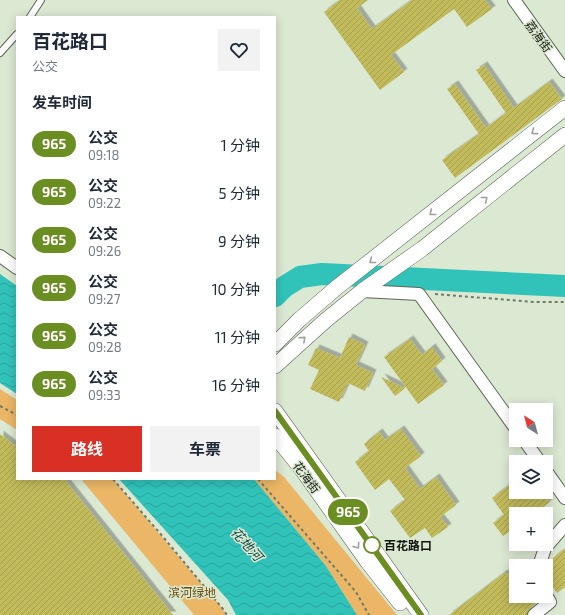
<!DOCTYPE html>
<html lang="zh">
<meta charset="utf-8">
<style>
body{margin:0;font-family:"Exo 2","Noto Sans SC",sans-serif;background:#f2f2f3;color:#1f2937;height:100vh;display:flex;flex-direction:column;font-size:15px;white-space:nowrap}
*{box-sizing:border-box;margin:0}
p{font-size:13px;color:#747a83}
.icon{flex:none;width:22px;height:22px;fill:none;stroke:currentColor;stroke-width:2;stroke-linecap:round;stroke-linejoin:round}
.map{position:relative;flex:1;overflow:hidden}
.sheet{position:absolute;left:16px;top:16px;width:260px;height:464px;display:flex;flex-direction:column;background:#fff;border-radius:0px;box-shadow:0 2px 10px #0003}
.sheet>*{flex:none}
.badge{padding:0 8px;border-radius:13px;font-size:14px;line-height:26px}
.needle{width:26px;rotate:324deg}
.controls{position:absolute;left:509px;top:403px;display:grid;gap:8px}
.controls a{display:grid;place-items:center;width:44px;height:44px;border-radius:0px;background:#fff;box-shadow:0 2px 10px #0003;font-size:20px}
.map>.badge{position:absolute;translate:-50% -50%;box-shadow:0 0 0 2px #fff}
h2{padding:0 16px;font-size:15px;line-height:36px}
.round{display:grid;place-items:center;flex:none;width:42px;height:42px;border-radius:0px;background:#f2f2f3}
.head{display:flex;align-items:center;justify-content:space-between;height:68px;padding:0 16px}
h1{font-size:19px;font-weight:700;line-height:30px}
.button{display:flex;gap:8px;margin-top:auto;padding:8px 16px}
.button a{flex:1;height:46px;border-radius:0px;background:#d93025;color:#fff;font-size:16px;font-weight:700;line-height:46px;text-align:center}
.button a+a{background:#f2f2f3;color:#1f2937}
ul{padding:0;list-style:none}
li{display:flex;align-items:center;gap:12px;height:48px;padding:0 16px}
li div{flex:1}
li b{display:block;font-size:15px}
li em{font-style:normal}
li .badge{min-width:44px;font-weight:700;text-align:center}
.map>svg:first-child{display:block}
.park{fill:#ebb766}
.water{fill:url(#water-waves)}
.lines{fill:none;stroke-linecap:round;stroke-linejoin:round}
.river{stroke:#31c3ba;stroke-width:22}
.building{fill:url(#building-hatch);filter:url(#shadow)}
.service-casing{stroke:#5b6653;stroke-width:8}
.minor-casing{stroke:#5b6653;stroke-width:14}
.tertiary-casing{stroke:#5b6653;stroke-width:16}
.path{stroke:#70796b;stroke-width:2;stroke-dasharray:3 3;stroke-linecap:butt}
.service{stroke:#fff;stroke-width:6}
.minor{stroke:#fff;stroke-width:12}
.tertiary{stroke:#fff;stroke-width:15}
.oneway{stroke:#9fa19e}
.line-casing{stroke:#fff;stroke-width:9}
.line{stroke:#6b8e23;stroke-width:6}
.stop-dot{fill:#fff;stroke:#6b8e23;stroke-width:2}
.labels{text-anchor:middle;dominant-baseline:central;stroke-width:3;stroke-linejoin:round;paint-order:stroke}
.street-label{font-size:12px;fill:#10150d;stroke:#dbe8d2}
.stop-label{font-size:12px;font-weight:bold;fill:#10150d;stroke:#dbe8d2;text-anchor:start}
.park-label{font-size:12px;fill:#6f4c08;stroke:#dbe8d2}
.water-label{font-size:13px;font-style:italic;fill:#054642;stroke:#dbe8d2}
</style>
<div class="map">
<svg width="565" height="615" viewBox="0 0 565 615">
<defs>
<pattern id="water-waves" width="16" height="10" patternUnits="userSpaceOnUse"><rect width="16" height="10" fill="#31c3ba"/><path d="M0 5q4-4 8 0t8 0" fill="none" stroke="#2aa79f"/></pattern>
<pattern id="building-hatch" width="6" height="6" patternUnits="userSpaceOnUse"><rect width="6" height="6" fill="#c2bb5b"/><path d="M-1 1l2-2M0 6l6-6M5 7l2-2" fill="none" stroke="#a6a04e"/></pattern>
<filter id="shadow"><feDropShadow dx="3.5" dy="-3.5" stdDeviation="0" flood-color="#0004"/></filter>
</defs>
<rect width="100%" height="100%" fill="#dbe8d2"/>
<!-- park -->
<g class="park">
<polygon points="0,389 17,400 17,430 0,419"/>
<polygon points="275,470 284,477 397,615 357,615 326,566 254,479 275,479"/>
<polygon points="81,479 113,479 222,608 226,615 194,615"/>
</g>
<!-- water -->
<g class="water">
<polygon points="0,274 17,286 17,394 0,383"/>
<polygon points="119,479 254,479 326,566 357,615 236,615 228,600"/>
</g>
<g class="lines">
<!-- river -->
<polyline class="river" points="275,296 284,287 300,277 322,274 565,286"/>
</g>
<!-- building -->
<g class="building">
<polygon points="340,0 368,0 357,8 372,29 412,0 485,0 492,9 467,27 454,9 391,55 404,72 380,90 324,12"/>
<polygon points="484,65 514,108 549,82 562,99 455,178 442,160 479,134 447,89 455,84 486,128 506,113 476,70"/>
<polygon points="349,337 365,345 356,365 373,373 365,391 348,383 339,402 310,389 319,370 308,365 316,348 340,358"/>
<polygon points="410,339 422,355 432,347 442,361 432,369 444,385 418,404 384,357"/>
<polygon points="381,377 405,388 395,396"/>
<polygon points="401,429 421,456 405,468 420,489 436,477 456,505 440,517 448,527 432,538 425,528 410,538 390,511 405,500 389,479 375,490 355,462 369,451 364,444 379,432 385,440"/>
<polygon points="0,434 17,447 17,479 64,479 173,615 0,615"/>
<polygon points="516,480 516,492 528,492 531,496 536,492 542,492 550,502 540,509 544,514 516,514 516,527 503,536 493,523 504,515 492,498"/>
<polygon points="565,549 565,587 557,593 549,582 553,558"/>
<polygon points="504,573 516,576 516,596 539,596 540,600 529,609 527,615 449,615"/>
</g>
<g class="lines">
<!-- service casing -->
<g class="service-casing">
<g id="service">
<polyline points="30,17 41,0"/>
<polyline points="0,53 17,34"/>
</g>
</g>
<!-- minor casing -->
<g class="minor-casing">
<g id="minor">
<polyline points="514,0 565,71"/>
<polyline points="0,256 17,268"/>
<polyline points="362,291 419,294 516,429"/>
<polyline points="524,440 540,462"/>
<polyline points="546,471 565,498"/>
<polyline points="539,566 545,548 565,525"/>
<polyline points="534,615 550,602 546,595"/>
</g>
</g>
<!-- tertiary casing -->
<g class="tertiary-casing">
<g id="tertiary">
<polyline points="275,344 299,320 336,288 565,108"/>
<polyline points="275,366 326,320 362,291 422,249 565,135"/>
<polyline points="275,411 421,615"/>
<polyline points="275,436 301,468 367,561 400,603"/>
</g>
</g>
<!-- path -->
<g class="path">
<polyline points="435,294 534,302 565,302"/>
<polyline points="0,406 17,415"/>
<polyline points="113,479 164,538 223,609 227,615"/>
<polyline points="258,479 356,592 369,615"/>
</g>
<!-- service -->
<use href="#service" class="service"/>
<!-- minor -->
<use href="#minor" class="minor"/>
<!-- tertiary -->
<use href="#tertiary" class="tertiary"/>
</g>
<!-- one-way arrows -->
<defs><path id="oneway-chevron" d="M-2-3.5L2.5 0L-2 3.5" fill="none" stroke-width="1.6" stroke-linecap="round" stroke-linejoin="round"/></defs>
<g class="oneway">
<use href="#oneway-chevron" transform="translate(534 132) rotate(143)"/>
<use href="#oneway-chevron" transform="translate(485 199) rotate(-39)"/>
<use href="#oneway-chevron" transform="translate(432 213) rotate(141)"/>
<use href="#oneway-chevron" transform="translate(372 261) rotate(142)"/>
<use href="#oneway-chevron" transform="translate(303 339) rotate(-42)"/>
<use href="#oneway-chevron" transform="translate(357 546) rotate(54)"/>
</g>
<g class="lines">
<!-- line casing -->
<g class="line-casing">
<polyline id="line" points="275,411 421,615"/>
</g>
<!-- line -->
<use href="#line" class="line"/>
</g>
<!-- markers -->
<circle class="stop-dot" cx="372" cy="545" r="8"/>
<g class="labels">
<!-- street labels -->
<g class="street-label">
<text transform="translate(539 36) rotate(54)">荔海街</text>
<text transform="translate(307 477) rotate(53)">花海街</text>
</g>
<!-- stop labels -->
<g class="stop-label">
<text x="384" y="545">百花路口</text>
</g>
<!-- park labels -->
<g class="park-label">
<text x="192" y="592">滨河绿地</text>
</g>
<!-- water labels -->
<g class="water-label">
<text transform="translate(247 544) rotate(48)">花地河</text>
</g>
</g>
</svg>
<div class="controls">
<a><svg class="needle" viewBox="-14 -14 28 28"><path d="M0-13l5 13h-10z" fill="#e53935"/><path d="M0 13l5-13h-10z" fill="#747a83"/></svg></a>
<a><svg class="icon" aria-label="layers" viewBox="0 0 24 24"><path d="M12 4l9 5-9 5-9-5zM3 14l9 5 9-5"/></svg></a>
<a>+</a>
<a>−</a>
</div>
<b class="badge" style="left:348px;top:512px;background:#6b8e23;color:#fff">965</b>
<section class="sheet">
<div class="head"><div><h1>百花路口</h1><p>公交</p></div><a class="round"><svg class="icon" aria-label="heart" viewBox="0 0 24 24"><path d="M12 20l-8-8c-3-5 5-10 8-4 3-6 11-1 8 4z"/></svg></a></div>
<h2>发车时间</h2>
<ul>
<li><span class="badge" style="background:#6b8e23;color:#fff">965</span><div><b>公交</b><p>09:18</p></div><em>1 分钟</em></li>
<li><span class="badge" style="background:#6b8e23;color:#fff">965</span><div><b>公交</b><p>09:22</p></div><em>5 分钟</em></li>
<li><span class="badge" style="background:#6b8e23;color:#fff">965</span><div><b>公交</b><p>09:26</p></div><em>9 分钟</em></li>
<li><span class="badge" style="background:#6b8e23;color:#fff">965</span><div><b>公交</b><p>09:27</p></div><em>10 分钟</em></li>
<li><span class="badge" style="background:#6b8e23;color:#fff">965</span><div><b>公交</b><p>09:28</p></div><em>11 分钟</em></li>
<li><span class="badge" style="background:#6b8e23;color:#fff">965</span><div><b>公交</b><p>09:33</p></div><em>16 分钟</em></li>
</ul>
<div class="button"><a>路线</a><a>车票</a></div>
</section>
</div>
